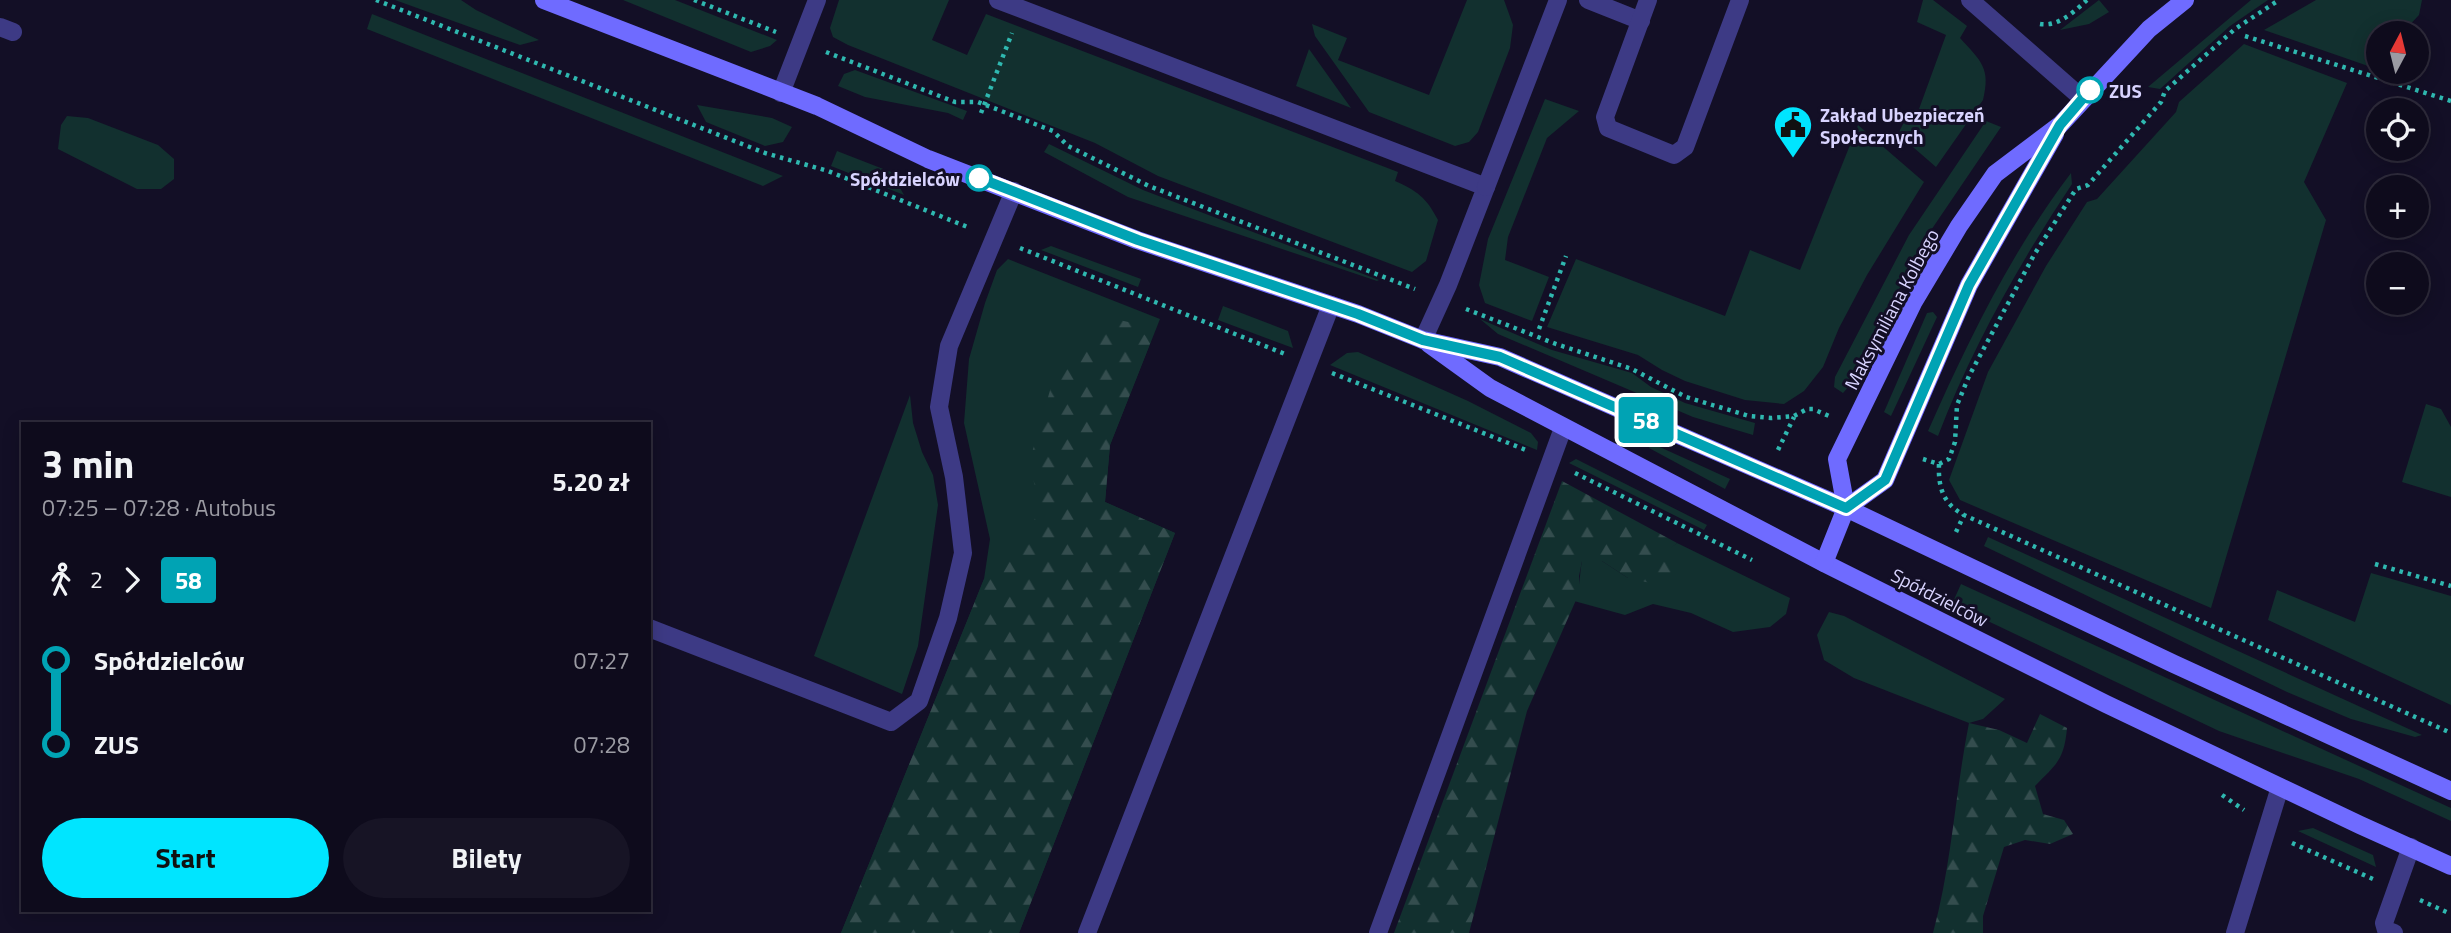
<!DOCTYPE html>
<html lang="pl">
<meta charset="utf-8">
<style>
body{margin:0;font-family:"Titillium Web",sans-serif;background:#171425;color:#f1f3f6;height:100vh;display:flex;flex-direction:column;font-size:26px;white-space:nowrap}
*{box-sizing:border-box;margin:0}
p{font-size:23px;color:#9b9ba3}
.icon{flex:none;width:38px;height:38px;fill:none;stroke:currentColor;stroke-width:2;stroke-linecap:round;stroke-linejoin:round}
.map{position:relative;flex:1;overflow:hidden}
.sheet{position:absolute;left:21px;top:422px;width:630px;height:490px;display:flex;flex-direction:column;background:#0e0b1c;border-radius:0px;box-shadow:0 4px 18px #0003,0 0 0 2px #2e2b3b}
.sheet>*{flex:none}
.badge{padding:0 14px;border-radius:5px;font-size:24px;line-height:46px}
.needle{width:46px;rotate:7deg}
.controls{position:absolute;left:2366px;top:21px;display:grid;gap:14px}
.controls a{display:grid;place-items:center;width:63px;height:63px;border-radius:50%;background:#0e0b1c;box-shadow:0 4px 18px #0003,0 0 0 2px #2e2b3b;font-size:35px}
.map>.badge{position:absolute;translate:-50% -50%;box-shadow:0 0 0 4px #fff}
.legs{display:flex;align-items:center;gap:10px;height:77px;padding:0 21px;font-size:23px}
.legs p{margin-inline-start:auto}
.head{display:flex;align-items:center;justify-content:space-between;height:119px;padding:0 21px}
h1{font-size:38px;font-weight:700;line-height:52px}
.cta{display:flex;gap:14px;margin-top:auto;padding:14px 21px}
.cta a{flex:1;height:80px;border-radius:42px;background:#00e5ff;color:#111;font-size:28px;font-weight:700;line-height:80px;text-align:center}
.cta a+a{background:#171425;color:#f1f3f6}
ul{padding:0 21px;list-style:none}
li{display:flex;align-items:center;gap:24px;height:84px;font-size:26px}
li i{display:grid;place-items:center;width:10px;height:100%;margin:0 9px;background:currentColor}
li i::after{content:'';width:18px;height:18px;margin:-9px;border:5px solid;border-radius:50%;background:#0e0b1c}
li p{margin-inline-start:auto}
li:first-child i{background:linear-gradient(#0000 50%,currentColor 0)}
li:last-child i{background:linear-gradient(currentColor 50%,#0000 0)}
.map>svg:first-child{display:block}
.green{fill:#12302f}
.forest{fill:url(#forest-firs)}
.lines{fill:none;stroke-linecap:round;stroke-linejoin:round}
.path{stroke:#2fb8b0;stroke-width:4.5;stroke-dasharray:3.5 5;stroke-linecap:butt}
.lane{stroke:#3d3a85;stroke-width:18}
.street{stroke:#3d3a85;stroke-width:18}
.secondary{stroke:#6f6bff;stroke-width:18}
.line-1-casing{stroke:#fff;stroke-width:16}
.line-1{stroke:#00a3b4;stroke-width:10}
.stop-1-dot{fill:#fff;stroke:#00a3b4;stroke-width:3.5}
.labels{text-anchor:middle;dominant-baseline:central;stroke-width:6;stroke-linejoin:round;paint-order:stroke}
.stop-label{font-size:19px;font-weight:bold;fill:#d9d4ff;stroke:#130f26;text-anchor:start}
.poi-label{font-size:19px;font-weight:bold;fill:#d9d4ff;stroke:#130f26;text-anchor:start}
.street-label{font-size:19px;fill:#d9d4ff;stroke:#130f26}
</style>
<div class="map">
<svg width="2451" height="933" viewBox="0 0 2451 933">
<defs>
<pattern id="forest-firs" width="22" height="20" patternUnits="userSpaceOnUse" patternTransform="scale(1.75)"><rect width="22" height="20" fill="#12302f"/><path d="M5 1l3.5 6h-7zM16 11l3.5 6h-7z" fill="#344d4e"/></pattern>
</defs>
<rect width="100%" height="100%" fill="#130f26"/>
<!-- green -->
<g class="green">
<polygon points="395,0 461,0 476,10 539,40 520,45"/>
<polygon points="623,0 675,0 777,40 770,46 751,52"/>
<path d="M 839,0 L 949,0 L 932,40 L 967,55 L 986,14 L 1398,172 L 1395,181 C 1417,191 1426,197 1438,220 L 1426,261 L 1412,272 L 1158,176 L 1095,143 L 848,45 L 833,37 L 830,28 Z"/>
<polygon points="1467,0 1504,0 1513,25 1510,48 1478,132 1469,142 1455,146 1369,112 1315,36 1312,24 1347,38 1338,60 1429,95"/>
<path d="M 1923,0 L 1933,0 L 1967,26 L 1960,38 C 1981,61 1991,68 1983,100 L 1936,167 L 1898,134 L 1904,122 L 1915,120 L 1946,35 L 1917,22 Z"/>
<polygon points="2099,0 2109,12 2089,24 2060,30"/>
<polygon points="2251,0 2268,0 2230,26 2160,89 2148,87"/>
<polygon points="2316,0 2422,0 2419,15 2402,33 2378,33 2378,59 2371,67 2264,30"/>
<polygon points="372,14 783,176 763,186 367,29"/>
<polygon points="2244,44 2347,83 2304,182 2326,220 2211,608 1960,500 1949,480 1988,372 2046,266 2087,202 2097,199 2176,112 2179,102"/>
<polygon points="1309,49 1351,108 1296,86"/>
<polygon points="855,70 967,111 963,120 948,113 865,97 838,86 844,74"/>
<polygon points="1545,99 1579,111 1547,138 1508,237 1505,260 1549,277 1532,321 1485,303 1479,285 1488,239"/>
<polygon points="697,105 772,118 792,127 783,142 765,146 706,122"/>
<polygon points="67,116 88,118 158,145 174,159 174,179 161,189 137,189 58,149 61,125"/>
<polygon points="1986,121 2001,127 1923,242 1850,385 1843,393 1834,387 1835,377 1909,235"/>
<polygon points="1858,125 1924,182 1867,275 1839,328 1823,367 1804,391 1784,404 1745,400 1685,381 1662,370 1638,355 1547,327 1576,259 1725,316 1750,250 1800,270"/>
<polygon points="1049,144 1143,190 1379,280 1377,281 1128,197 1044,152"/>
<polygon points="837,151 891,172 904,195 831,166"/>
<path d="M 2071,173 L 2072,184 C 2019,264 1972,347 1938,436 L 1928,431 C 1968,341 2011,252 2071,173 Z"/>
<polygon points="1051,246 1141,279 1138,287 1041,250"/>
<polygon points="1008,259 1160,319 1110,445 1105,502 1175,533 1019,933 841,933 984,579 990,539 964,423 969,359 985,303 997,270"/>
<polygon points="1223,306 1288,331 1293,348 1218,320"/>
<polygon points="1933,312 1937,317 1891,416 1884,412 1927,313"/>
<polygon points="1480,319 1552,350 1632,373 1651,387 1685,403 1755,423 1753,435 1693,417 1498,334"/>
<polygon points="1358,352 1468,401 1531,433 1538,442 1537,450 1330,365 1347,353"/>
<polygon points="910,395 913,423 922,452 933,475 938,505 918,646 902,694 814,656"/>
<polygon points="2426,404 2441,409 2451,427 2451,497 2402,482"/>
<polygon points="1651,443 1730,479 1725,489 1649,448"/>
<polygon points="1576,459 1707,525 1704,530 1569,463"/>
<polygon points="1988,537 2422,735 2415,737 2351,719 2287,692 1984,546"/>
<path d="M 1677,543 L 1790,598 L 1786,614 L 1770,627 L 1733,632 L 1691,613 L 1653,604 L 1625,615 L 1574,601 C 1581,588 1579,575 1582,561 L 1602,561 L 1628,578 Z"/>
<polygon points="2371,573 2451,596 2451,705 2268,620 2277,590 2355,622"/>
<polygon points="1961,584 2451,808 2451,821 2359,779 2219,731 1952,604"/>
<polygon points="1829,612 1844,616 2005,699 1983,719 1969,723 1854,678 1824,660 1817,635"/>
<polygon points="2313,828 2373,855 2376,867 2298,831"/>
</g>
<!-- forest -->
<g class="forest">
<polygon points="1105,317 1133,323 1151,341 1110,445 1105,502 1175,533 1019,933 841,933 984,579 1022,550 1040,506 1029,463 1053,380 1083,340"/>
<polygon points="1562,481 1677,543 1671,548 1678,565 1671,575 1655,584 1628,578 1602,561 1582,561 1579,576 1580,591 1527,711 1469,933 1394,933"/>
<path d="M 2040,714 L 2067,728 C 2064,761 2056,764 2035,786 L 2043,814 L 2064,820 L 2073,834 L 2050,844 L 2025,840 L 2004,847 L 1983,916 L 1983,933 L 1933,933 C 1952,864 1955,793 1969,723 L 1999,730 L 2027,743 Z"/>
</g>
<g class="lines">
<!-- path -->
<g class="path">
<polyline points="376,0 765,153 828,171 970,228"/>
<polyline points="694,0 776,32"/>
<path d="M 2040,24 C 2058,27 2074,12 2087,0"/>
<polyline points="2245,36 2451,101"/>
<polyline points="826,52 955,102 978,102 1053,131 1068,146 1149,186 1415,289"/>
<polyline points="981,113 1012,33"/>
<polyline points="1020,248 1285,354"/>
<polyline points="1466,309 1556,344 1632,369 1686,397 1749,416 1771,418 1794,416 1807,409 1813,409 1829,416"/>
<polyline points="1539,329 1566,256"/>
<polyline points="1332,373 1526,450"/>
<polyline points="1778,450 1794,417"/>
<polyline points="1923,459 1939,464 1949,459 1955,442 1957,405 1969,376 2034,255 2076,189 2088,185 2161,102 2165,91 2235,29 2279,0"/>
<path d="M 1939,464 C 1938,487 1943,504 1964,515 L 2451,733"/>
<polyline points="1575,473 1752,560"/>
<polyline points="1956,532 1964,515"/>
<polyline points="2375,564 2451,586"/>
<polyline points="2222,795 2244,810"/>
<polyline points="2292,843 2373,879"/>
<polyline points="2420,900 2451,914"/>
</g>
<!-- lane -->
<g class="lane">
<polyline points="998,0 1486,187 1448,285 1423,340"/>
<polyline points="1588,0 1641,21"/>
<polyline points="1648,0 1605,117 1608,128 1674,155 1685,147 1740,0"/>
<polyline points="1970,0 2083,99"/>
<polyline points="0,27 13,32"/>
<polyline points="781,93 817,0"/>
<polyline points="1486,187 1558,0"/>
<polyline points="649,628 891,722 919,701 948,618 963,553 954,477 939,407 949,346 1014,191"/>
<polyline points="1087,933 1331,305"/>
<polyline points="1378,933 1563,428"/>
<polyline points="2394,933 2386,930 2384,923 2411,847"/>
</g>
<!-- street -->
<polyline class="street" points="2235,933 2280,787"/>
<!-- secondary -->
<g class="secondary">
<polyline points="544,0 817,106 928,159 1137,240 1358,314 1423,340 1500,357 1846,508 2174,664 2451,791"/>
<polyline points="1429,344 1490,388 1824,563 2106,704 2360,825 2451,866"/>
<polyline points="1846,508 1885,480 1969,285 2055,134"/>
<polyline points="1824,563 1846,508 1837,459 1913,303 1959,226 1995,174 2060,125 2149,29 2185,0"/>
</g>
</g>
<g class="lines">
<!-- line-1 casing -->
<g class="line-1-casing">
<polyline id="line-1" points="979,178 1138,240 1358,314 1423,340 1500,357 1846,508 1885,480 1969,285 2060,125 2090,90"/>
</g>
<!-- line-1 -->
<use href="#line-1" class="line-1"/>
</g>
<!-- icons -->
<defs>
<g id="civic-pin" transform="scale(2.0125)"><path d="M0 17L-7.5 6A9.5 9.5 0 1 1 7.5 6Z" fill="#00e5ff" stroke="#130f26"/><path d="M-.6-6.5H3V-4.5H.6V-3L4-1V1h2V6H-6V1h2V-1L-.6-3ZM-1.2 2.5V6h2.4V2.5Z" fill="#111"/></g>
</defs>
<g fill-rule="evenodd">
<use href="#civic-pin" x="1793" y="125"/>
</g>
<!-- markers -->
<g class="stop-1-dot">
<circle cx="2090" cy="90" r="12"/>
<circle cx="979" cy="178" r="12"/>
</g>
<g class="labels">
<!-- stop labels -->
<g class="stop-label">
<text x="2109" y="90">ZUS</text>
<text x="960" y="178" text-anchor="end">Spółdzielców</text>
</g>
<!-- poi labels -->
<g class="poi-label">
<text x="1820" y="114">Zakład Ubezpieczeń<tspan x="1820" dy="22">Społecznych</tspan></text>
</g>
<!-- street labels -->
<g class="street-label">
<text transform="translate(1891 309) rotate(-62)">Maksymiliana Kolbego</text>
<text transform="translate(1940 597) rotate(27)">Spółdzielców</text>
</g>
</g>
</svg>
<div class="controls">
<a><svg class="needle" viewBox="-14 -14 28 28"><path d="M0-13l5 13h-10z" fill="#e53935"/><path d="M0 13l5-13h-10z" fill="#9b9ba3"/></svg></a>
<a><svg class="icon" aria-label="locate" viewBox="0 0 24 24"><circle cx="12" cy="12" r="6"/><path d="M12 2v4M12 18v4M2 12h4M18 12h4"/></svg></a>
<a>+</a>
<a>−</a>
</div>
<b class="badge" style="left:1646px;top:420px;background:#00a3b4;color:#fff">58</b>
<section class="sheet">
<div class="head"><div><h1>3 min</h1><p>07:25 – 07:28 · Autobus</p></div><b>5.20 zł</b></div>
<div class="legs"><svg class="icon" aria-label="walk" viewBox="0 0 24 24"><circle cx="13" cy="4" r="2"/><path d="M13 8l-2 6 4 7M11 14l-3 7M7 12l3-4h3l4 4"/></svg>2<svg class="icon" aria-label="forward" viewBox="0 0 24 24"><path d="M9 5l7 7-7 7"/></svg><b class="badge" style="background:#00a3b4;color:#fff">58</b></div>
<ul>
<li><i style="color:#00a3b4"></i><b>Spółdzielców</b><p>07:27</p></li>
<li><i style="color:#00a3b4"></i><b>ZUS</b><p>07:28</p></li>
</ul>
<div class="cta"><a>Start</a><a>Bilety</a></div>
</section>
</div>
